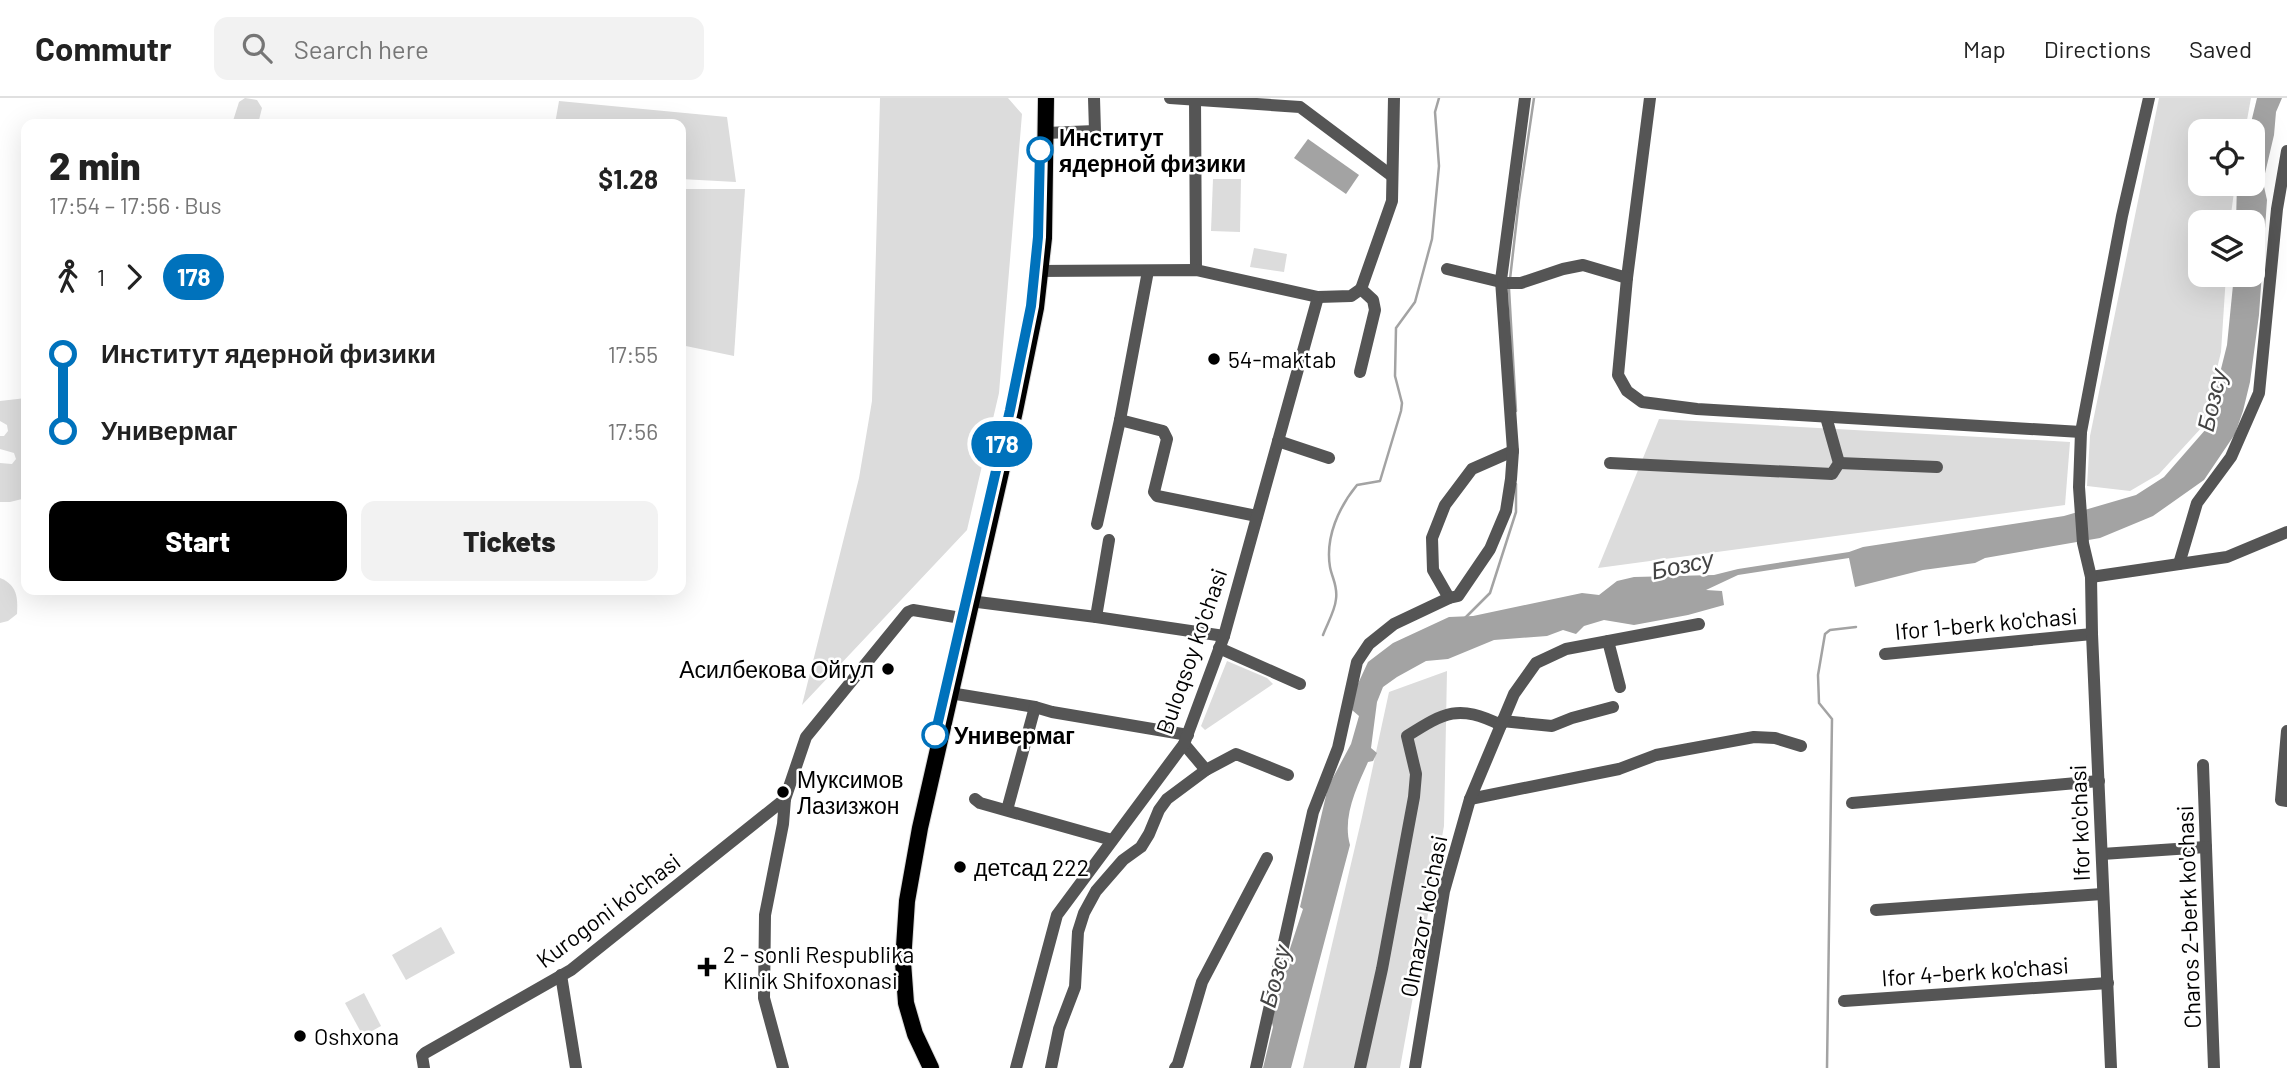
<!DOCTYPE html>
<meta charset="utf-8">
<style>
body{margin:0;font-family:Barlow,sans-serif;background:#f2f2f2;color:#222;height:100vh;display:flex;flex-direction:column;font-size:26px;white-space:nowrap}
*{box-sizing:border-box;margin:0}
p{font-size:23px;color:#767676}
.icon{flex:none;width:38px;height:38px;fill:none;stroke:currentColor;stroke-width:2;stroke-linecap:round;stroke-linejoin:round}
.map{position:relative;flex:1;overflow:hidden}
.panel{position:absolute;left:21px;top:21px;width:665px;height:476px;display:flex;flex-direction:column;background:#fff;border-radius:14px;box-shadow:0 7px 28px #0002}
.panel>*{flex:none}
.badge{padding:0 14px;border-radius:23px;font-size:24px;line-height:46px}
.fabs{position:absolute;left:2188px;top:21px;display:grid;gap:14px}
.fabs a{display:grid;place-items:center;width:77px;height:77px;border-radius:14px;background:#fff;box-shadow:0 7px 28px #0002;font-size:35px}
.map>.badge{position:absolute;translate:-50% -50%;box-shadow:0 0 0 4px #fff}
.legs{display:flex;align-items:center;gap:10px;height:77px;padding:0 28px;font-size:23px}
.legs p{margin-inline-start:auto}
.summary{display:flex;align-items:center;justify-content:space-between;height:119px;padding:0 28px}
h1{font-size:38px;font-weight:800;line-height:52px}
.cta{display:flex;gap:14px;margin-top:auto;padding:14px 28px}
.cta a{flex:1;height:80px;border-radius:14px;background:#000;color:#fff;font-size:28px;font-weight:800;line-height:80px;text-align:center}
.cta a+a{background:#f2f2f2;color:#222}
ul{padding:0 28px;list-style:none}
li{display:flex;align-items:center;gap:24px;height:77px;font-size:26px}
li i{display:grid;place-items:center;width:10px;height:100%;margin:0 9px;background:currentColor}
li i::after{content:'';width:18px;height:18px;margin:-9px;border:5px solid;border-radius:50%;background:#fff}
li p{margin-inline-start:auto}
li:first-child i{background:linear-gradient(#0000 50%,currentColor 0)}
li:last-child i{background:linear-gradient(currentColor 50%,#0000 0)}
header{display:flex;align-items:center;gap:42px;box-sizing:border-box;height:98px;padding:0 35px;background:#fff;border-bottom:2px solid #e0e0e0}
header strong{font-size:33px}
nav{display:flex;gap:38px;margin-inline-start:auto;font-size:24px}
.search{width:490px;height:63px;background:#f2f2f2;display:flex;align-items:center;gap:18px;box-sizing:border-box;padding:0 24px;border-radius:14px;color:#767676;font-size:26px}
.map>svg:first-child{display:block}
.green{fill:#dcdcdc}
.water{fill:#a3a3a3}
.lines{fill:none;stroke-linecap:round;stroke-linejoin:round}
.stream{stroke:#a3a3a3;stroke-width:2.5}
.major-casing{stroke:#dbdbdb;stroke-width:18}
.minor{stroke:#555;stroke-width:12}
.major{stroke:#000;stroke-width:16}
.line-1-casing{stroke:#fff;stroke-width:16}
.line-1{stroke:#0072bc;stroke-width:10}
.stop-1-dot{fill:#fff;stroke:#0072bc;stroke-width:3.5}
.poi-dot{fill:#000;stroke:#fff;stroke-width:2.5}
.labels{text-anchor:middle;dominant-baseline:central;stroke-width:5;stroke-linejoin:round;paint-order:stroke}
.stop-label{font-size:23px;font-weight:bold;fill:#000;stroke:#fff;text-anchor:start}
.poi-label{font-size:23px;fill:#000;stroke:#fff;text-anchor:start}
.street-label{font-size:23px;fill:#000;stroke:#fff}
.water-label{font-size:24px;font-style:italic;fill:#444;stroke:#fff}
</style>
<header>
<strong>Commutr</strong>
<div class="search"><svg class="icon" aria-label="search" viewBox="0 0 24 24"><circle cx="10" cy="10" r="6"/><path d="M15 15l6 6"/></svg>Search here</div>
<nav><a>Map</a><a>Directions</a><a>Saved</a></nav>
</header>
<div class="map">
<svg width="2287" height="970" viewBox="0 0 2287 970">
<rect width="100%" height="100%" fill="#fff"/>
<!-- green -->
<g class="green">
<polygon points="245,0 257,2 262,10 258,26 232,26 239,4"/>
<polygon points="880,0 1008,0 1022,16 999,295 967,432 802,607 859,380 872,303"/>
<polygon points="2159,0 2251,0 2245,33 2200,33 2200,86 2235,86 2230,124 2200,124 2200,177 2226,177 2221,254 2203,328 2159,376 2130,393 2087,388 2090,338"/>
<polygon points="559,3 727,19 736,84 681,81 681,26 555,26"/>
<polygon points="1213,81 1241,81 1240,134 1211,133"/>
<polygon points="681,91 745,91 734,258 681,247"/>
<polygon points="1254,150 1287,156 1284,174 1250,169"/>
<polygon points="26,300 26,358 24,363 26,367 26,400 10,404 0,404 0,365 12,366 16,361 14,355 0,351 0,338 4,338 8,333 7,327 0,323 0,303"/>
<polygon points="1659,321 2070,344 2065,407 1598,470"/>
<path d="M 0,480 C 17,487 18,499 17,516 L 8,523 L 0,525 Z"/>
<polygon points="1227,563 1267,580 1273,586 1205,632 1201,628"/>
<polygon points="1447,573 1444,728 1400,970 1303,970 1362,719 1389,594"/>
<polygon points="441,829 455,855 406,882 392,857"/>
<polygon points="364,895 381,928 363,938 345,905"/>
</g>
<!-- water -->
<g class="water">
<path d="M 2257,0 L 2282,0 L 2276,14 L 2274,37 L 2263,84 L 2267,102 L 2259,217 L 2250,284 L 2243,313 L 2235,336 L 2204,382 L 2153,418 L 2100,440 L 1985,460 L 1975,465 L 1923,472 L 1855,489 L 1849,460 L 1738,477 L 1706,492 L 1722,493 L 1724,507 L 1688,517 L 1634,527 L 1604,522 L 1584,528 L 1576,536 L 1563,532 L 1547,538 L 1494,542 L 1448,561 L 1426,563 L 1397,579 L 1383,589 L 1377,604 L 1371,650 L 1377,655 L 1373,663 L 1368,664 C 1357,689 1342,719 1350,747 L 1291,970 L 1263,970 L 1273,929 L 1271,921 L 1276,893 L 1303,811 L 1300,809 L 1328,689 L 1351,646 L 1359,618 L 1352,612 L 1356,590 L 1368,564 L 1393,545 L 1449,519 L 1473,518 L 1582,495 L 1599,497 L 1617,483 L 1634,479 L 1714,477 L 1738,471 L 1849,454 L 1863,449 L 2064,418 L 2136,397 L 2164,379 L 2206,331 L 2227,247 L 2234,177 L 2252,177 L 2252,124 L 2236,124 L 2237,86 L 2252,86 L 2252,33 L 2249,33 Z"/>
<polygon points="1308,41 1359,77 1346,96 1294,60"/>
</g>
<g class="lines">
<!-- stream -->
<g class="stream">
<polyline points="1510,181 1519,102 1534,0"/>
<polyline points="1509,191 1516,313"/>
<polyline points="1465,520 1490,495 1516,414 1516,386"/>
<path d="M 1323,537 C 1327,526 1335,513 1336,501 C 1338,488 1332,480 1330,469 C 1325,439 1339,409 1357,387 L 1380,383 L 1401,313 L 1402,305 L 1395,278 L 1396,230 L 1415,204 L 1432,141 L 1439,68 L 1435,14 L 1439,0"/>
<polyline points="1827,970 1832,621 1819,605 1818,577 1825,536 1830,532 1856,529"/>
</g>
<!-- major casing -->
<g class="major-casing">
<polyline id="major" points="931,970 915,936 906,905 903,864 907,803 920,730 1015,313 1036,210 1044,140 1046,0"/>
</g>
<!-- minor -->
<g class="minor">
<polyline points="1170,0 1300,9 1392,78"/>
<polyline points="1195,0 1196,172"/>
<polyline points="1650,0 1627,180 1618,277 1627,293 1642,304 1697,311 2081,334"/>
<polyline points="1046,35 1095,33 1094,0"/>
<polyline points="1447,171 1505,185 1521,185 1563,171 1583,167 1627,180"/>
<polyline points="1036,173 1196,172 1318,199 1351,198 1361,191"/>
<polyline points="1361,191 1392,103 1394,0"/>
<polyline points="1360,274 1375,212 1373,202 1361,191"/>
<polyline points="1120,322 1163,333 1167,341 1154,394 1157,398 1257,418"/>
<polyline points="1278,343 1329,360"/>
<polyline points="1610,365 1832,376 1839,365 1826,319"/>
<polyline points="1839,365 1937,369"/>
<polyline points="1097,426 1120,322 1148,173"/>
<polyline points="2179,466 2197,405 2231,359 2259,295 2277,111 2287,53"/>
<polyline points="2091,479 2227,459 2287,434"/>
<polyline points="1449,500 1433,472 1432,440 1445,407 1472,371 1513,353"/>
<polyline points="970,503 1096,519 1224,538"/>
<polyline points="1096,519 1109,442"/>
<polyline points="1608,543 1620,589"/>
<polyline points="1219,550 1300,586"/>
<polyline points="1885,556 2092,536"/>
<polyline points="950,595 1035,609 1052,614 1188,637"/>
<polyline points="1502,623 1552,628 1572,620 1613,609"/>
<polyline points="2287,633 2281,702 2287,703"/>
<polyline points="1184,646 1206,672"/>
<polyline points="2203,667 2214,970"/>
<polyline points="975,701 980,705 1112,742"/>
<polyline points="1470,701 1619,671 1656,657 1754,639 1775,640 1801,648"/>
<polyline points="1852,705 2099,683"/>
<polyline points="1007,712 1035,609"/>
<polyline points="2102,756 2206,749"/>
<polyline points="1876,812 2102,796"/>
<polyline points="561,877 576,970"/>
<polyline points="1844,903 2108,885"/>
<polyline points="424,970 422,958 425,955 571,872 785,701"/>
<polyline points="783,970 764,900 765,817 783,726 785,701 806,639 908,514 913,512 961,520"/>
<polyline points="1016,970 1057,817 1184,646 1224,538 1318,199"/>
<polyline points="1051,970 1059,931 1075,889 1078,834 1084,815 1096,793 1123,762 1141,749 1149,736 1159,712 1167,701 1206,672 1236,656 1288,677"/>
<polyline points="1175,970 1178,966 1202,884 1267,760"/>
<polyline points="1256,970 1313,714 1338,650 1357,564 1369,546 1394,526 1449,500 1458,498 1490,451 1506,413 1511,381 1513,353 1501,182 1525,0"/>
<path d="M 1360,970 L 1382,871 L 1414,699 L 1416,676 L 1407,638 C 1445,614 1458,606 1501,627"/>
<polyline points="1415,970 1444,793 1470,701 1514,596 1536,565 1566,551 1699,526"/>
<polyline points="2111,970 2092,536 2091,479 2083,445 2079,389 2081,334 2122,118 2149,0"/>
</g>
<!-- major -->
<use href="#major" class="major"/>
</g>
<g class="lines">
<!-- line-1 casing -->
<g class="line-1-casing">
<polyline id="line-1" points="935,637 1010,312 1031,208 1038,139 1040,52"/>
</g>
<!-- line-1 -->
<use href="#line-1" class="line-1"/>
</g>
<!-- markers -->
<g class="stop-1-dot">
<circle cx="1040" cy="52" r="12"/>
<circle cx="935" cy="637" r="12"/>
</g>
<g class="poi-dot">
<circle cx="1214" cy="261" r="7"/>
<circle cx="888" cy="571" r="7"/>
<circle cx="783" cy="694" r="7"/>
<circle cx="960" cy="769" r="7"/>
<path d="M703.5 858.5h7v7h7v7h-7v7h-7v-7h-7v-7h7z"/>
<circle cx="300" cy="938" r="7"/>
</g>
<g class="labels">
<!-- stop labels -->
<g class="stop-label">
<text x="1059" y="39">Институт<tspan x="1059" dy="26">ядерной физики</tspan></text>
<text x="954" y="637">Универмаг</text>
</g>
<!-- poi labels -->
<g class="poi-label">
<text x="1228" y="261">54-maktab</text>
<text x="874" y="571" text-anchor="end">Асилбекова Ойгул</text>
<text x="797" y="681">Муксимов<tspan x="797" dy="26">Лазизжон</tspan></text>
<text x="974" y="769">детсад 222</text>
<text x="723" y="856">2 - sonli Respublika<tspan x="723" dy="26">Klinik Shifoxonasi</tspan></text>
<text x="314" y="938">Oshxona</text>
</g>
<!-- street labels -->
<g class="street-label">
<text transform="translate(1986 525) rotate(-5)">Ifor 1-berk ko'chasi</text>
<text transform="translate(1191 553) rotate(-71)">Buloqsoy ko'chasi</text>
<text transform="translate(2079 725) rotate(-92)">Ifor ko'chasi</text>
<text transform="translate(608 812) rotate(-37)">Kurogoni ko'chasi</text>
<text transform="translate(1423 818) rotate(-79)">Olmazor ko'chasi</text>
<text transform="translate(2188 819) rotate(-92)">Charos 2-berk ko'chasi</text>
<text transform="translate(1975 873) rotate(-4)">Ifor 4-berk ko'chasi</text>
</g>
<!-- water labels -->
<g class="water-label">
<text transform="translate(2211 302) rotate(-77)">Бозсу</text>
<text transform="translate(1682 466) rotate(-12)">Бозсу</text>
<text transform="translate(1274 878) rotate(-75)">Бозсу</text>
</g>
</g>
</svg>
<div class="fabs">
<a><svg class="icon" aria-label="locate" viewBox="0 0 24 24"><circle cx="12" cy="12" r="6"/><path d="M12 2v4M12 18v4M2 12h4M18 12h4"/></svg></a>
<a><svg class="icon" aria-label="layers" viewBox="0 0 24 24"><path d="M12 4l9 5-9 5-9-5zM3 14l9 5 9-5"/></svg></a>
</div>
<b class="badge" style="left:1002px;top:346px;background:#0072bc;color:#fff">178</b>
<section class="panel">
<div class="summary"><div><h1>2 min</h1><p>17:54 – 17:56 · Bus</p></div><b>$1.28</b></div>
<div class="legs"><svg class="icon" aria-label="walk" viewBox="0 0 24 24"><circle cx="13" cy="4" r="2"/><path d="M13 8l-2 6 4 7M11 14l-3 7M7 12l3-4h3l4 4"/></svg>1<svg class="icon" aria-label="forward" viewBox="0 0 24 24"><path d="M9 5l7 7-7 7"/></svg><b class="badge" style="background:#0072bc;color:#fff">178</b></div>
<ul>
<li><i style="color:#0072bc"></i><b>Институт ядерной физики</b><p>17:55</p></li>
<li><i style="color:#0072bc"></i><b>Универмаг</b><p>17:56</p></li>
</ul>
<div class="cta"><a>Start</a><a>Tickets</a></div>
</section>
</div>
